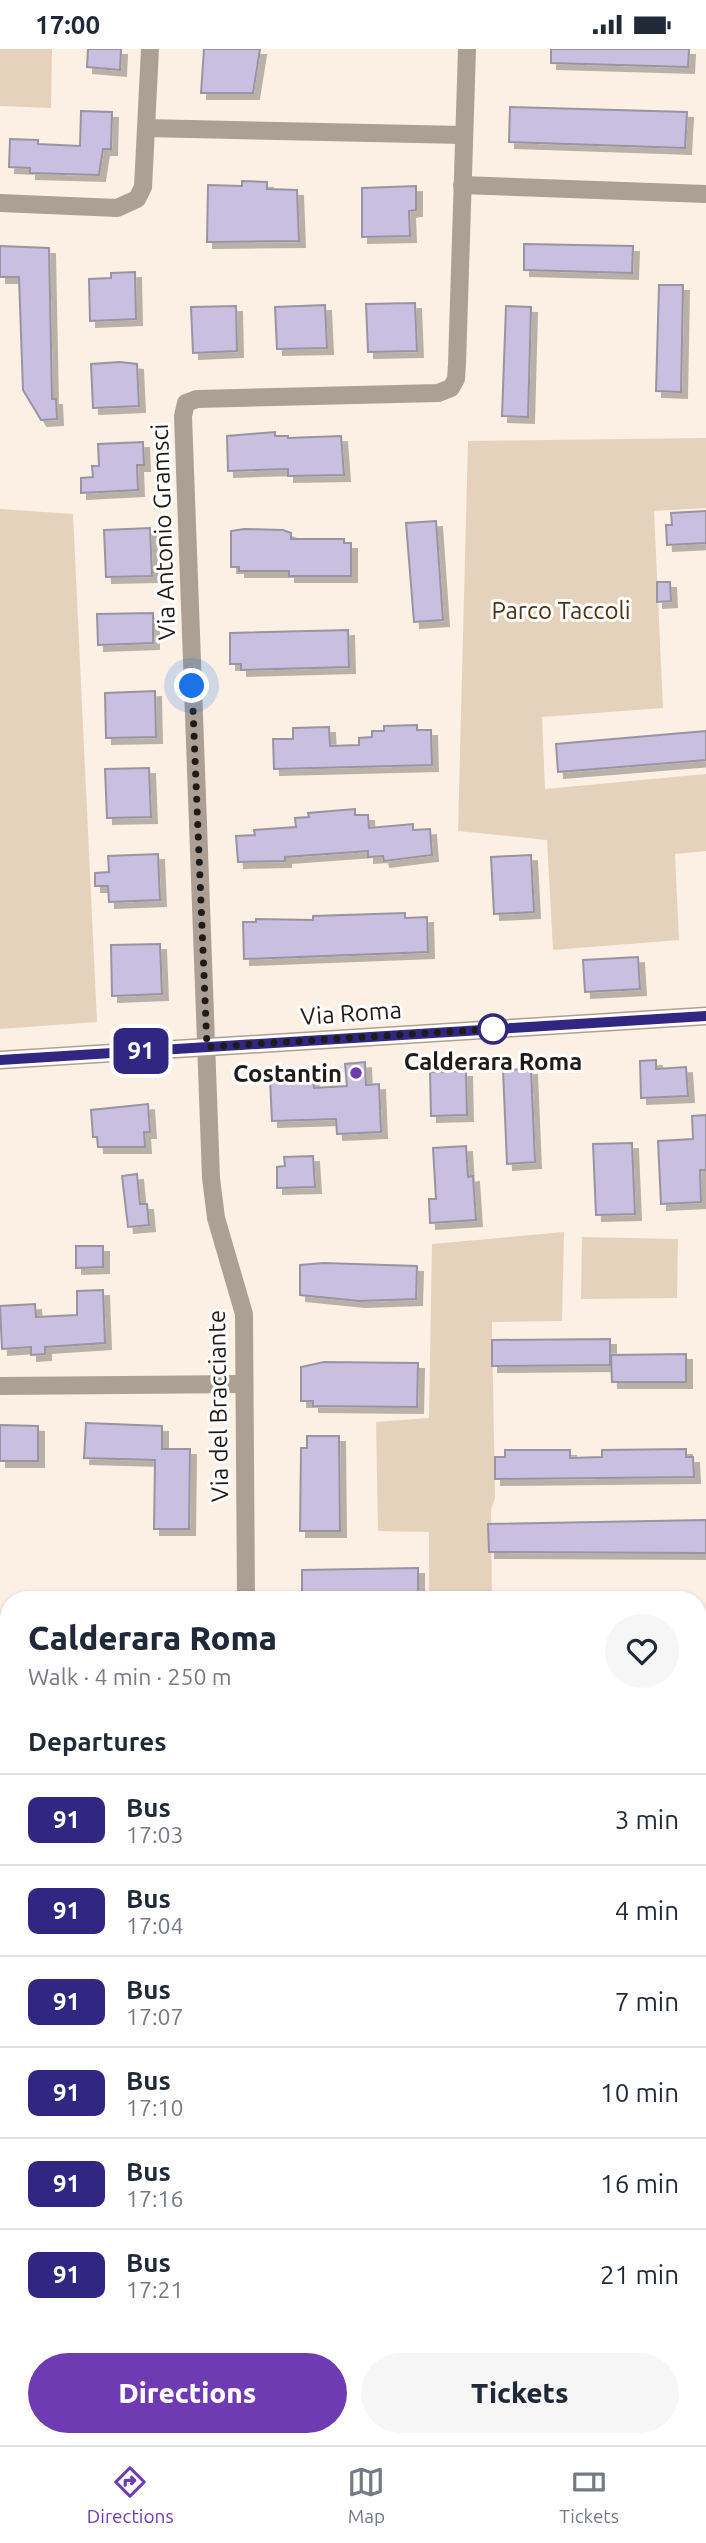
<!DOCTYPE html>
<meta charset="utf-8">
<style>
body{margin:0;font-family:Ubuntu,sans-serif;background:#f6f6f7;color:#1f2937;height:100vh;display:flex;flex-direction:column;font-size:26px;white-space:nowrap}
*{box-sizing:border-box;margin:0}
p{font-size:23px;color:#747a83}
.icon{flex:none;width:38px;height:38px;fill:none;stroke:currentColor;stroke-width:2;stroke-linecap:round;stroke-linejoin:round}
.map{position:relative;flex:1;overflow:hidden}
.sheet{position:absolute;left:0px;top:1542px;width:707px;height:856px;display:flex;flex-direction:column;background:#fff;border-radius:28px 28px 0 0;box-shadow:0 2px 5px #0004}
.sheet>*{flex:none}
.badge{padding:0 14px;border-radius:10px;font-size:24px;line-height:46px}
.you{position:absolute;width:35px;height:35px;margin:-18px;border:5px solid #fff;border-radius:50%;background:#1a73e8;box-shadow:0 0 0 10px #1a73e833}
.map>.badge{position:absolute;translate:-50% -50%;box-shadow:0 0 0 4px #fff}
h2{padding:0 28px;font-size:26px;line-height:63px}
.round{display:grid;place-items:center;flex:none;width:74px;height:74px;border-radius:37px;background:#f6f6f7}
.overview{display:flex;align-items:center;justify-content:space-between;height:119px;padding:0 28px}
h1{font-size:33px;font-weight:800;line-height:52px}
.primary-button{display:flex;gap:14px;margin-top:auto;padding:14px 28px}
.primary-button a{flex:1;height:80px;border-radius:42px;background:#6f3bb3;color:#fff;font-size:28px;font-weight:800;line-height:80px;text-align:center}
.primary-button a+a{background:#f6f6f7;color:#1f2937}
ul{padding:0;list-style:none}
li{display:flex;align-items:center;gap:21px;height:91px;padding:0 28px;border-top:2px solid #e0e1e3}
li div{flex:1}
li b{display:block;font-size:26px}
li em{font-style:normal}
li .badge{min-width:77px;font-weight:700;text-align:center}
.status{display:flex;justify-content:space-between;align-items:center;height:49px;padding:0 35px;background:#fff;direction:ltr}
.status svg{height:19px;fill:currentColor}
.tabs{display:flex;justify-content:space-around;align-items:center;height:98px;border-top:2px solid #e0e1e3;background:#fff;font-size:19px;color:#747a83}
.tabs a{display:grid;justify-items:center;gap:4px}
.tabs .selected{color:#6f3bb3}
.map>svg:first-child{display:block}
.green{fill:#e4d2bd}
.building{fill:#c9bfe1;stroke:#9894a1;stroke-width:2;filter:url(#shadow)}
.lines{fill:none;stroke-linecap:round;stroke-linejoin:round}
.minor{stroke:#aca094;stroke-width:18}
.tertiary{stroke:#aca094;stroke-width:19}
.line-casing{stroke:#fff;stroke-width:16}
.line{stroke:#312783;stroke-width:10}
.walk{stroke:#1f1b17;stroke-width:7;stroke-dasharray:0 12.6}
.stop-dot{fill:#fff;stroke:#312783;stroke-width:3.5}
.poi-dot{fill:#6f3bb3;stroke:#fff;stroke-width:2.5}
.labels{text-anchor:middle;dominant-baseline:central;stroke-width:6;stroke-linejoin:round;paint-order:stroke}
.street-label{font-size:24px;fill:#1f1b17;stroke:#fff}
.park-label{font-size:24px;fill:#4e330f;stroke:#fff}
.stop-label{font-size:24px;font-weight:bold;fill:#1f1b17;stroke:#fff}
.poi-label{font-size:24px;font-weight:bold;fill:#1f1b17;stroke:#fff;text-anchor:end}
</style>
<div class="status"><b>17:00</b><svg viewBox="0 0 49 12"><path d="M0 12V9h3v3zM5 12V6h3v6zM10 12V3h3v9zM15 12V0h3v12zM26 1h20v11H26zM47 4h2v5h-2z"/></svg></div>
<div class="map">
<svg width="706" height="2396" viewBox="0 0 706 2396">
<defs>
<filter id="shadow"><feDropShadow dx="6" dy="6" stdDeviation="0" flood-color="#0004"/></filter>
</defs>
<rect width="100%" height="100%" fill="#fcf0e4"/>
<!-- green -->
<g class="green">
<polygon points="0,0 52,0 51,59 0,57"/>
<polygon points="706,389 706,459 654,462 663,659 542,668 545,740 706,725 706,802 675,805 679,891 553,901 547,791 458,782 468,392"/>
<polygon points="0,460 73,465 97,973 0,980"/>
<polygon points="564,1183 562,1272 492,1273 495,1449 491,1461 492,1550 429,1550 429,1483 378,1482 376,1373 429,1369 432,1195"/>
<polygon points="582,1188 678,1190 677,1249 581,1250"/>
<polygon points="0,2203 9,2204 9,2389 462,2389 460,2396 0,2396"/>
</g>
<!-- building -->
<g class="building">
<polygon points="88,0 121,0 120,21 87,18"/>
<polygon points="204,0 260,0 253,44 201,44"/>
<polygon points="551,0 689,0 688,18 551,14"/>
<polygon points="510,58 687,63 685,99 509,93"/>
<polygon points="81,62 112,63 111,100 103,100 99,126 30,124 30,119 9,118 10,90 38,91 38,95 80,97"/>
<polygon points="242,132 267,133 267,140 297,141 299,192 207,193 208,136 242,137"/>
<polygon points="416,137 416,161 409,162 410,187 362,188 362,139"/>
<polygon points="524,195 633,197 632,224 524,221"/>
<polygon points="0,197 49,199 52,350 56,350 57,370 41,371 23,341 19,228 0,228"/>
<polygon points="135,223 136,270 90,272 89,230 111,229 111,224"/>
<polygon points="659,236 683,236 681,343 656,342"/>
<polygon points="415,254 417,302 368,303 366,255"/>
<polygon points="325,256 327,299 277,300 275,258"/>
<polygon points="236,257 237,302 193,304 191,258"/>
<polygon points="506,257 531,258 528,368 502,367"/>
<polygon points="120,313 137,315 139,357 93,359 91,315"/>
<polygon points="275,383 275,387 288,387 288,389 341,387 344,426 288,427 288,420 228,422 227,387"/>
<polygon points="143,393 144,416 137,416 138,441 81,444 81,429 93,428 92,417 99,417 98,395"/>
<polygon points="706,462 706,494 667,496 666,476 672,476 671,464"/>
<polygon points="436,472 443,571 414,573 406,474"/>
<polygon points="150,479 152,527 106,528 104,481"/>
<polygon points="244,480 283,481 291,484 291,490 344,490 344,494 351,494 351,527 289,527 289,522 239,522 239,518 231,518 231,482"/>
<polygon points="657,533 670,533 671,552 657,553"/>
<polygon points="153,564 153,594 98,596 97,565"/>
<polygon points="348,581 349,618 241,621 241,615 230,615 230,584"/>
<polygon points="155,642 156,688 106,689 105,644"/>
<polygon points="417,676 417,681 431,681 432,716 274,720 273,690 293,690 293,679 329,678 330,697 359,696 359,689 372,688 372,682 384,682 384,677"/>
<polygon points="706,682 706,711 558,723 556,695"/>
<polygon points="149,719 151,768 107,769 105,720"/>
<polygon points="355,760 355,766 368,766 369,779 413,775 413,781 430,780 432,806 384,812 383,807 368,808 368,802 285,808 285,812 238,813 236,787 255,786 254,781 296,778 295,769 309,768 308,764"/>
<polygon points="158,805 160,851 109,853 108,837 95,837 95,824 109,823 108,807"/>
<polygon points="531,806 534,863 494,865 491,808"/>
<polygon points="405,864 405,869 427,868 428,903 244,910 243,873 256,873 256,870 313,871 313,867"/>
<polygon points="160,895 162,945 112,947 111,896"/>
<polygon points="638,908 640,940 585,943 583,911"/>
<polygon points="656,1011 656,1020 686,1018 688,1047 641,1049 640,1012"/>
<polygon points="365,1013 366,1036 379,1035 381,1083 337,1085 336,1070 272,1072 270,1031 313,1029 314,1039 347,1037 345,1015"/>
<polygon points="531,1020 535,1113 507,1115 503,1021"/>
<polygon points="466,1022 467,1066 431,1067 430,1023"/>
<polygon points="148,1055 150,1083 144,1083 145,1098 98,1098 97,1088 93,1088 91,1061"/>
<polygon points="706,1066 706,1121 700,1121 701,1153 661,1155 658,1092 693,1090 692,1067"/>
<polygon points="632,1094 635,1165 596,1166 593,1095"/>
<polygon points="466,1097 468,1128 473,1127 476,1171 430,1174 429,1150 436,1150 433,1099"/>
<polygon points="313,1107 315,1138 277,1139 277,1118 285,1117 284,1108"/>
<polygon points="137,1125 140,1155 147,1155 149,1176 128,1178 122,1127"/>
<polygon points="76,1197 103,1197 103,1218 76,1219"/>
<polygon points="324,1214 417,1217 416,1250 359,1252 300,1246 300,1216"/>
<polygon points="103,1241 105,1294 45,1298 45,1305 31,1306 31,1298 2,1300 0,1257 35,1255 36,1268 77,1266 77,1242"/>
<polygon points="610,1290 610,1316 492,1317 492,1291"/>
<polygon points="686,1305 686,1333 612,1333 611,1306"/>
<polygon points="324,1313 418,1314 417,1358 313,1357 313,1352 301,1352 301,1318"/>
<polygon points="86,1374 162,1377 162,1400 190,1400 189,1480 154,1480 155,1411 84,1409"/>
<polygon points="0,1376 38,1377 38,1412 0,1412"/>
<polygon points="307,1387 339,1387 340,1482 300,1482 301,1399 307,1399"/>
<polygon points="686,1400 686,1408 693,1408 694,1428 495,1430 495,1408 505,1408 505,1401 570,1401 570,1409 602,1408 602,1401"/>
<polygon points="706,1471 706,1504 489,1503 488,1475"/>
<polygon points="418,1519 418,1550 302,1550 302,1521"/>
</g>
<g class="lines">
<!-- minor -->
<g class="minor">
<polyline points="146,79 463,86"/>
<polyline points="462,136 706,145"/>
<polyline points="0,154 117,159 137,150 143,138 150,0"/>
<polyline points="0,1337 244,1335"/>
<polyline points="246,1550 244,1265 216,1169 211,1129 183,367 186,354 197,350 438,344 451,339 456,330 457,315 467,0"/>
<polyline points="0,1628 9,1628"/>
<polyline points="0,1780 9,1780"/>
<polyline points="698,2065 706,2064"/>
<polyline points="0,2073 9,2073"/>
</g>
<!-- tertiary -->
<polyline class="tertiary" points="0,1011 706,967"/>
</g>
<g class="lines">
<!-- line casing -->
<g class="line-casing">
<polyline id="line" points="0,1011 706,967"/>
</g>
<!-- line -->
<use href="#line" class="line"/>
<!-- walk -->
<polyline class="walk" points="192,637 207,998 493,980"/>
</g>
<!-- markers -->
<circle class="stop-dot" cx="493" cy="980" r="14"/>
<circle class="poi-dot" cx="356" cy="1024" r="7"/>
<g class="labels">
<!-- street labels -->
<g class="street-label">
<text transform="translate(163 483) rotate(-92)">Via Antonio Gramsci</text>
<text transform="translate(351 964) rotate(-4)">Via Roma</text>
<text transform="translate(218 1357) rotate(-91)">Via del Bracciante</text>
</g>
<!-- park labels -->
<g class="park-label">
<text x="561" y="561">Parco Taccoli</text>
</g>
<!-- stop labels -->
<g class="stop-label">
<text x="493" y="1012">Calderara Roma</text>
</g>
<!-- poi labels -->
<g class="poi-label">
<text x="342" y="1024">Costantin</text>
</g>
</g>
</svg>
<div class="you" style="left:192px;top:637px"></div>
<b class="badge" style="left:141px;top:1002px;background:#312783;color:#fff">91</b>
<section class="sheet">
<div class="overview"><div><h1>Calderara Roma</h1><p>Walk · 4 min · 250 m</p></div><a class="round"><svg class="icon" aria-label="heart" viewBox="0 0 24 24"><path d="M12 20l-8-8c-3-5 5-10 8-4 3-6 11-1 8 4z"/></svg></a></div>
<h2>Departures</h2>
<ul>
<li><span class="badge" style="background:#312783;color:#fff">91</span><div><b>Bus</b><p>17:03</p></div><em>3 min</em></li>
<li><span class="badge" style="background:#312783;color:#fff">91</span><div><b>Bus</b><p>17:04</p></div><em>4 min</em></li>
<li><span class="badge" style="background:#312783;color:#fff">91</span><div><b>Bus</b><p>17:07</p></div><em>7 min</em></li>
<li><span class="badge" style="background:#312783;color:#fff">91</span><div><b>Bus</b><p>17:10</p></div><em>10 min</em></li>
<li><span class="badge" style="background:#312783;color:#fff">91</span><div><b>Bus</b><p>17:16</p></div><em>16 min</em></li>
<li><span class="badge" style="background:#312783;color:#fff">91</span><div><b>Bus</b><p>17:21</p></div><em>21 min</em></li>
</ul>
<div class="primary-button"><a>Directions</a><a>Tickets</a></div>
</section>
</div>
<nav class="tabs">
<a class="selected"><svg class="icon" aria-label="directions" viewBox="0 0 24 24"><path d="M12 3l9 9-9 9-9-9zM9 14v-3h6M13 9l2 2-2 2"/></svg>Directions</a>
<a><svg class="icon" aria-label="map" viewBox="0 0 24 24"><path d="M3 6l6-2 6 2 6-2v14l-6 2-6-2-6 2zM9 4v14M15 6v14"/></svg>Map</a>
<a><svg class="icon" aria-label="tickets" viewBox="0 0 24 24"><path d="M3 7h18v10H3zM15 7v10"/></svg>Tickets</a>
</nav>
